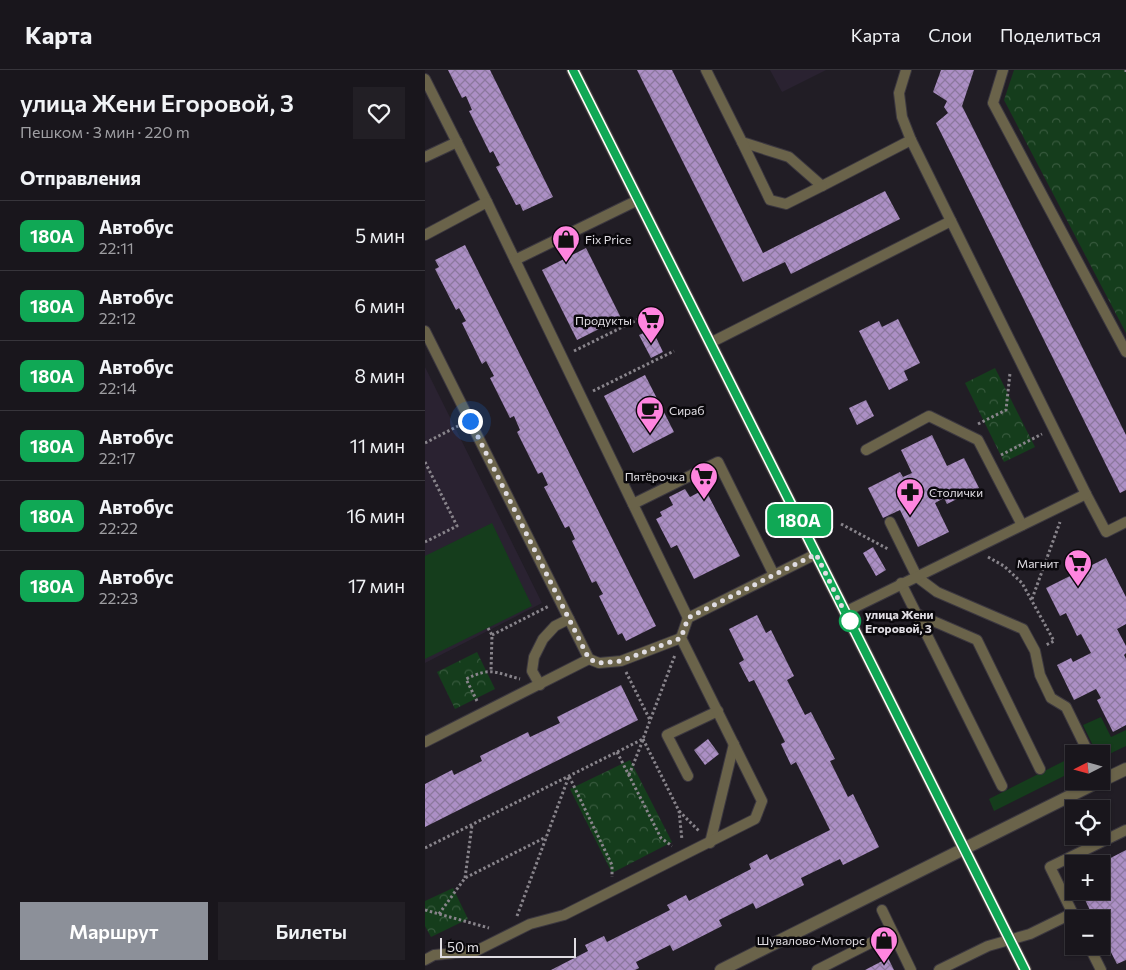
<!DOCTYPE html>
<html lang="ru">
<meta charset="utf-8">
<style>
body{margin:0;font-family:Commissioner,sans-serif;background:#221f25;color:#f1f3f6;height:100vh;display:flex;flex-direction:column;font-size:19px;white-space:nowrap}
*{box-sizing:border-box;margin:0}
p{font-size:16px;color:#9f9fa3}
.icon{flex:none;width:28px;height:28px;fill:none;stroke:currentColor;stroke-width:2;stroke-linecap:round;stroke-linejoin:round}
.map{position:relative;flex:1;overflow:hidden}
.side{display:flex;flex-direction:column;background:#19161c;width:425px}
.side>*{flex:none}
.badge{padding:0 10px;border-radius:8px;font-size:18px;line-height:32px}
.needle{width:32px;rotate:264deg}
.controls{position:absolute;left:640px;top:675px;display:grid;gap:10px}
.controls a{display:grid;place-items:center;width:45px;height:45px;border-radius:0px;background:#19161c;box-shadow:0 1px 4px #0004,0 0 0 1px #37353b;font-size:25px}
.scale{position:absolute;left:15px;bottom:12px;width:136px;box-sizing:border-box;padding-left:5px;border:2px solid #e0dde3;border-top:0;font-size:14px;line-height:18px;white-space:nowrap;color:#e0dde3;-webkit-text-stroke:4px #0a080c;paint-order:stroke}
.you{position:absolute;width:25px;height:25px;margin:-12px;border:4px solid #fff;border-radius:50%;background:#1a73e8;box-shadow:0 0 0 8px #1a73e833}
.map>.badge{position:absolute;translate:-50% -50%;box-shadow:0 0 0 2px #fff}
h2{padding:0 20px;font-size:19px;line-height:45px}
.round{display:grid;place-items:center;flex:none;width:52px;height:52px;border-radius:0px;background:#221f25}
.head{display:flex;align-items:center;justify-content:space-between;height:85px;padding:0 20px}
h1{font-size:24px;font-weight:600;line-height:38px}
.action{display:flex;gap:10px;margin-top:auto;padding:10px 20px}
.action a{flex:1;height:58px;border-radius:0px;background:#8c9099;color:#fff;font-size:20px;font-weight:600;line-height:58px;text-align:center}
.action a+a{background:#221f25;color:#f1f3f6}
ul{padding:0;list-style:none}
li{display:flex;align-items:center;gap:15px;height:70px;padding:0 20px;border-top:1px solid #37353b}
li div{flex:1}
li b{display:block;font-size:19px}
li em{font-style:normal}
li .badge{min-width:55px;font-weight:700;text-align:center}
header{display:flex;align-items:center;gap:30px;box-sizing:border-box;height:70px;padding:0 25px;background:#19161c;border-bottom:1px solid #37353b}
header strong{font-size:24px}
nav{display:flex;gap:28px;margin-inline-start:auto;font-size:18px}
main{display:flex;flex:1;min-height:0}
.map>svg:first-child{display:block}
.education{fill:#2a2231}
.grass{fill:#153d1c}
.park{fill:url(#park-crowns)}
.building{fill:url(#building-cross-hatch)}
.lines{fill:none;stroke-linecap:round;stroke-linejoin:round}
.lane-casing{stroke:#3c3840;stroke-width:12}
.street-casing{stroke:#3c3840;stroke-width:14}
.path{stroke:#88848b;stroke-width:3;stroke-dasharray:2.5 2.5;stroke-linecap:butt}
.lane{stroke:#6a634a;stroke-width:10}
.street{stroke:#6a634a;stroke-width:12}
.line-casing{stroke:#fff;stroke-width:11}
.line{stroke:#10a855;stroke-width:8}
.walk{stroke:#e0dde3;stroke-width:5;stroke-dasharray:0 9}
.stop-dot{fill:#fff;stroke:#10a855;stroke-width:2.5}
.labels{text-anchor:middle;dominant-baseline:central;stroke-width:5;stroke-linejoin:round;paint-order:stroke}
.poi-label{font-size:12px;fill:#e0dde3;stroke:#0a080c;text-anchor:end}
.stop-label{font-size:12px;font-weight:bold;fill:#e0dde3;stroke:#0a080c;text-anchor:start}
</style>
<header>
<strong>Карта</strong>
<nav><a>Карта</a><a>Слои</a><a>Поделиться</a></nav>
</header>
<main>
<section class="side">
<div class="head"><div><h1>улица Жени Егоровой, 3</h1><p>Пешком · 3 мин · 220 m</p></div><a class="round"><svg class="icon" aria-label="heart" viewBox="0 0 24 24"><path d="M12 20l-8-8c-3-5 5-10 8-4 3-6 11-1 8 4z"/></svg></a></div>
<h2>Отправления</h2>
<ul>
<li><span class="badge" style="background:#10a855;color:#fff">180А</span><div><b>Автобус</b><p>22:11</p></div><em>5 мин</em></li>
<li><span class="badge" style="background:#10a855;color:#fff">180А</span><div><b>Автобус</b><p>22:12</p></div><em>6 мин</em></li>
<li><span class="badge" style="background:#10a855;color:#fff">180А</span><div><b>Автобус</b><p>22:14</p></div><em>8 мин</em></li>
<li><span class="badge" style="background:#10a855;color:#fff">180А</span><div><b>Автобус</b><p>22:17</p></div><em>11 мин</em></li>
<li><span class="badge" style="background:#10a855;color:#fff">180А</span><div><b>Автобус</b><p>22:22</p></div><em>16 мин</em></li>
<li><span class="badge" style="background:#10a855;color:#fff">180А</span><div><b>Автобус</b><p>22:23</p></div><em>17 мин</em></li>
</ul>
<div class="action"><a>Маршрут</a><a>Билеты</a></div>
</section>
<div class="map">
<svg width="701" height="900" viewBox="0 0 701 900">
<defs>
<pattern id="park-crowns" width="20" height="18" patternUnits="userSpaceOnUse" patternTransform="scale(1.25)"><rect width="20" height="18" fill="#153d1c"/><path d="M2 6a3 3 0 1 1 6 0M12 15a3 3 0 1 1 6 0" fill="none" stroke="#37593d"/></pattern>
<pattern id="building-cross-hatch" width="8" height="8" patternUnits="userSpaceOnUse" patternTransform="scale(1.25)"><rect width="8" height="8" fill="#ac8fc5"/><path d="M0 0l8 8M0 8l8-8" fill="none" stroke="#8c789e"/></pattern>
</defs>
<rect width="100%" height="100%" fill="#211d25"/>
<!-- education -->
<g class="education">
<polygon points="345,0 401,0 357,22"/>
<polygon points="0,297 117,533 0,593"/>
</g>
<!-- grass -->
<g class="grass">
<polygon points="67,453 107,536 0,589 0,486"/>
<polygon points="676,647 686,667 701,660 701,676 676,688 676,684 672,684 658,655"/>
<polygon points="649,686 649,701 569,741 564,729"/>
</g>
<!-- park -->
<g class="park">
<polygon points="589,0 701,0 701,263 579,30"/>
<polygon points="570,298 610,377 579,392 540,313"/>
<polygon points="52,582 70,619 30,639 12,602"/>
<polygon points="205,690 247,772 187,803 145,719"/>
<polygon points="28,818 43,849 6,867 0,856 0,831"/>
</g>
<!-- building -->
<g class="building">
<polygon points="23,0 65,0 128,127 98,141 95,134 91,135 71,97 75,95 68,81 65,83 44,41 47,40 41,26 37,28"/>
<polygon points="212,0 247,0 338,183 460,121 475,149 366,204 360,192 318,212"/>
<polygon points="516,0 549,0 537,36 701,365 701,420 695,423 511,53 523,43 519,37 522,31 508,22"/>
<polygon points="40,175 231,556 201,571 197,563 193,565 174,526 178,524 171,511 167,513 147,471 150,469 144,456 140,458 119,417 123,415 117,402 113,404 92,362 95,360 89,346 85,348 65,308 69,306 61,291 57,294 37,253 41,251 34,238 31,240 10,199 14,197 10,190"/>
<polygon points="161,178 196,248 152,270 117,200"/>
<polygon points="473,249 495,293 479,301 483,310 464,320 434,261 454,251 457,257"/>
<polygon points="227,259 238,282 226,288 214,265"/>
<polygon points="220,305 249,362 208,383 179,326"/>
<polygon points="441,330 449,346 432,355 424,338"/>
<polygon points="507,365 522,396 539,388 554,418 522,434 519,428 510,433 524,462 493,477 475,440 458,448 443,418 475,402 478,407 487,403 476,380"/>
<polygon points="260,419 265,427 280,419 315,486 269,509 252,475 246,478 231,449 237,446 235,442 248,435 244,427"/>
<polygon points="448,477 461,500 451,506 438,483"/>
<polygon points="681,488 701,527 701,554 692,559 701,576 701,583 699,585 701,589 701,655 688,662 672,630 676,628 671,619 649,630 632,595 646,588 648,592 666,583 656,564 652,566 641,543 635,546 621,518"/>
<polygon points="332,545 341,563 346,560 369,606 362,610 380,645 386,642 410,689 405,691 423,727 428,724 454,777 418,795 415,789 376,808 379,815 331,839 328,833 294,850 297,856 248,881 245,875 211,892 214,898 210,900 126,900 163,881 160,875 179,866 182,872 245,840 242,835 261,825 264,831 326,799 324,794 342,784 345,790 405,760 371,692 366,695 356,674 360,672 329,610 324,612 314,593 319,590 304,559"/>
<polygon points="196,615 213,650 0,757 0,714 27,700 29,705 57,691 55,686 103,662 105,667 135,653 132,647"/>
<polygon points="283,669 294,684 280,695 269,680"/>
<polygon points="701,780 701,890 692,894 676,863 676,849 669,849 656,821 676,821 676,793"/>
<polygon points="463,888 469,900 440,900"/>
</g>
<g class="lines">
<!-- lane casing -->
<g class="lane-casing">
<g id="lane">
<polyline points="281,0 317,72 364,87 397,116 486,70 477,47 474,23 481,0"/>
<polyline points="578,0 568,33 701,282"/>
<polyline points="0,9 62,132"/>
<polyline points="317,72 345,130 361,134 397,116"/>
<polyline points="0,87 32,72"/>
<polyline points="0,165 62,132 90,190 213,130"/>
<polyline points="90,190 263,548"/>
<polyline points="0,261 164,589"/>
<polyline points="285,273 526,151"/>
<polyline points="441,380 504,346 553,370 597,455"/>
<polyline points="661,424 681,462 701,452"/>
<polyline points="208,434 293,392 349,505"/>
<polyline points="465,452 492,507 512,522 598,559 610,581 615,605 626,628 641,637 664,684"/>
<polyline points="476,513 577,716"/>
<polyline points="420,542 661,424 486,70"/>
<polyline points="492,544 552,570 615,699"/>
<polyline points="115,615 107,601 109,587 118,569 130,556 144,549"/>
<polyline points="0,672 164,589 174,593 196,591 256,568"/>
<polyline points="263,706 242,665 293,641"/>
<polyline points="285,773 309,674"/>
<polyline points="457,840 486,900"/>
<polyline points="650,848 625,797 701,760"/>
<polyline points="664,876 676,900"/>
<polyline points="0,890 9,885 51,881 105,854 139,845 330,749 337,731 256,568 263,548 391,484"/>
<polyline points="392,900 467,862"/>
<polyline points="514,900 563,876 605,864 648,843"/>
</g>
</g>
<!-- street casing -->
<g class="street-casing">
<g id="street">
<polyline points="148,0 600,900"/>
<polyline points="676,711 701,699"/>
<polyline points="296,900 675,711"/>
</g>
</g>
<!-- path -->
<g class="path">
<polyline points="701,0 701,2"/>
<polyline points="136,183 139,189"/>
<polyline points="149,281 230,241"/>
<polyline points="168,321 249,281"/>
<polyline points="553,354 581,340 585,303"/>
<polyline points="0,373 33,356"/>
<polyline points="576,385 617,364"/>
<polyline points="0,392 32,456 0,472"/>
<polyline points="416,454 463,479"/>
<polyline points="563,487 579,496 597,513 629,571 621,575"/>
<polyline points="607,529 635,452"/>
<polyline points="63,558 67,565 66,601"/>
<polyline points="67,565 124,536"/>
<polyline points="201,602 225,650"/>
<path d="M 52,631 L 41,609 C 66,597 69,602 95,609"/>
<polyline points="218,669 254,741 257,770"/>
<polyline points="192,682 236,768 247,776"/>
<polyline points="204,705 218,670"/>
<polyline points="254,741 274,761"/>
<polyline points="0,778 218,669 250,585"/>
<polyline points="40,808 47,755"/>
<polyline points="0,840 64,858"/>
<polyline points="14,844 40,808 121,767"/>
<polyline points="92,846 144,706 187,795 187,807"/>
</g>
<!-- lane -->
<use href="#lane" class="lane"/>
<!-- street -->
<use href="#street" class="street"/>
</g>
<g class="lines">
<!-- line casing -->
<g class="line-casing">
<polyline id="line" points="148,0 600,900"/>
</g>
<!-- line -->
<use href="#line" class="line"/>
<!-- walk -->
<polyline class="walk" points="45,351 164,589 174,593 196,591 256,568 263,548 391,484 425,553 425,551"/>
</g>
<!-- icons -->
<defs>
<g id="shop-pin" transform="scale(1.4375)"><path d="M0 17L-7.5 6A9.5 9.5 0 1 1 7.5 6Z" fill="#ff85df" stroke="#0a080c"/><path d="M-5-2.5h2.3a2.7 3.5 0 0 1 5.4 0H5L5.5 6h-11ZM-1.5-2.5h3a1.5 2.3 0 0 0-3 0Z" fill="#111"/></g>
<g id="supermarket-pin" transform="scale(1.4375)"><path d="M0 17L-7.5 6A9.5 9.5 0 1 1 7.5 6Z" fill="#ff85df" stroke="#0a080c"/><path d="M-6-5.5h2.5l.6 2H6L4.5 2H-2.5L-4.4-4H-6ZM-1.5 3.2a1.3 1.3 0 1 0 .1 0ZM3 3.2a1.3 1.3 0 1 0 .1 0Z" fill="#111"/></g>
<g id="cafe-pin" transform="scale(1.4375)"><path d="M0 17L-7.5 6A9.5 9.5 0 1 1 7.5 6Z" fill="#ff85df" stroke="#0a080c"/><path d="M-5.5-4.5H6V0H3Q3 3.5 0 3.5H-2.5Q-5.5 3.5-5.5 0ZM3-3.2v2h1.7v-2ZM-6 4.5H4V6H-6Z" fill="#111"/></g>
<g id="pharmacy-pin" transform="scale(1.4375)"><path d="M0 17L-7.5 6A9.5 9.5 0 1 1 7.5 6Z" fill="#ff85df" stroke="#0a080c"/><path d="M-2-6h4v4h4v4h-4v4h-4v-4h-4v-4h4Z" fill="#111"/></g>
</defs>
<g fill-rule="evenodd">
<use href="#shop-pin" x="141" y="169"/>
<use href="#supermarket-pin" x="226" y="250"/>
<use href="#cafe-pin" x="225" y="340"/>
<use href="#supermarket-pin" x="279" y="406"/>
<use href="#pharmacy-pin" x="485" y="422"/>
<use href="#supermarket-pin" x="653" y="493"/>
<use href="#shop-pin" x="459" y="870"/>
</g>
<!-- markers -->
<circle class="stop-dot" cx="425" cy="551" r="10"/>
<g class="labels">
<!-- poi labels -->
<g class="poi-label">
<text x="160" y="169" text-anchor="start">Fix Price</text>
<text x="207" y="250">Продукты</text>
<text x="244" y="340" text-anchor="start">Сираб</text>
<text x="260" y="406">Пятёрочка</text>
<text x="504" y="422" text-anchor="start">Столички</text>
<text x="634" y="493">Магнит</text>
<text x="440" y="870">Шувалово-Моторс</text>
</g>
<!-- stop labels -->
<g class="stop-label">
<text x="440" y="544">улица Жени<tspan x="440" dy="14">Егоровой, 3</tspan></text>
</g>
</g>
</svg>
<div class="controls">
<a><svg class="needle" viewBox="-14 -14 28 28"><path d="M0-13l5 13h-10z" fill="#e53935"/><path d="M0 13l5-13h-10z" fill="#9f9fa3"/></svg></a>
<a><svg class="icon" aria-label="locate" viewBox="0 0 24 24"><circle cx="12" cy="12" r="6"/><path d="M12 2v4M12 18v4M2 12h4M18 12h4"/></svg></a>
<a>+</a>
<a>−</a>
</div>
<div class="scale">50 m</div>
<div class="you" style="left:45px;top:351px"></div>
<b class="badge" style="left:374px;top:450px;background:#10a855;color:#fff">180А</b>
</div>
</main>
